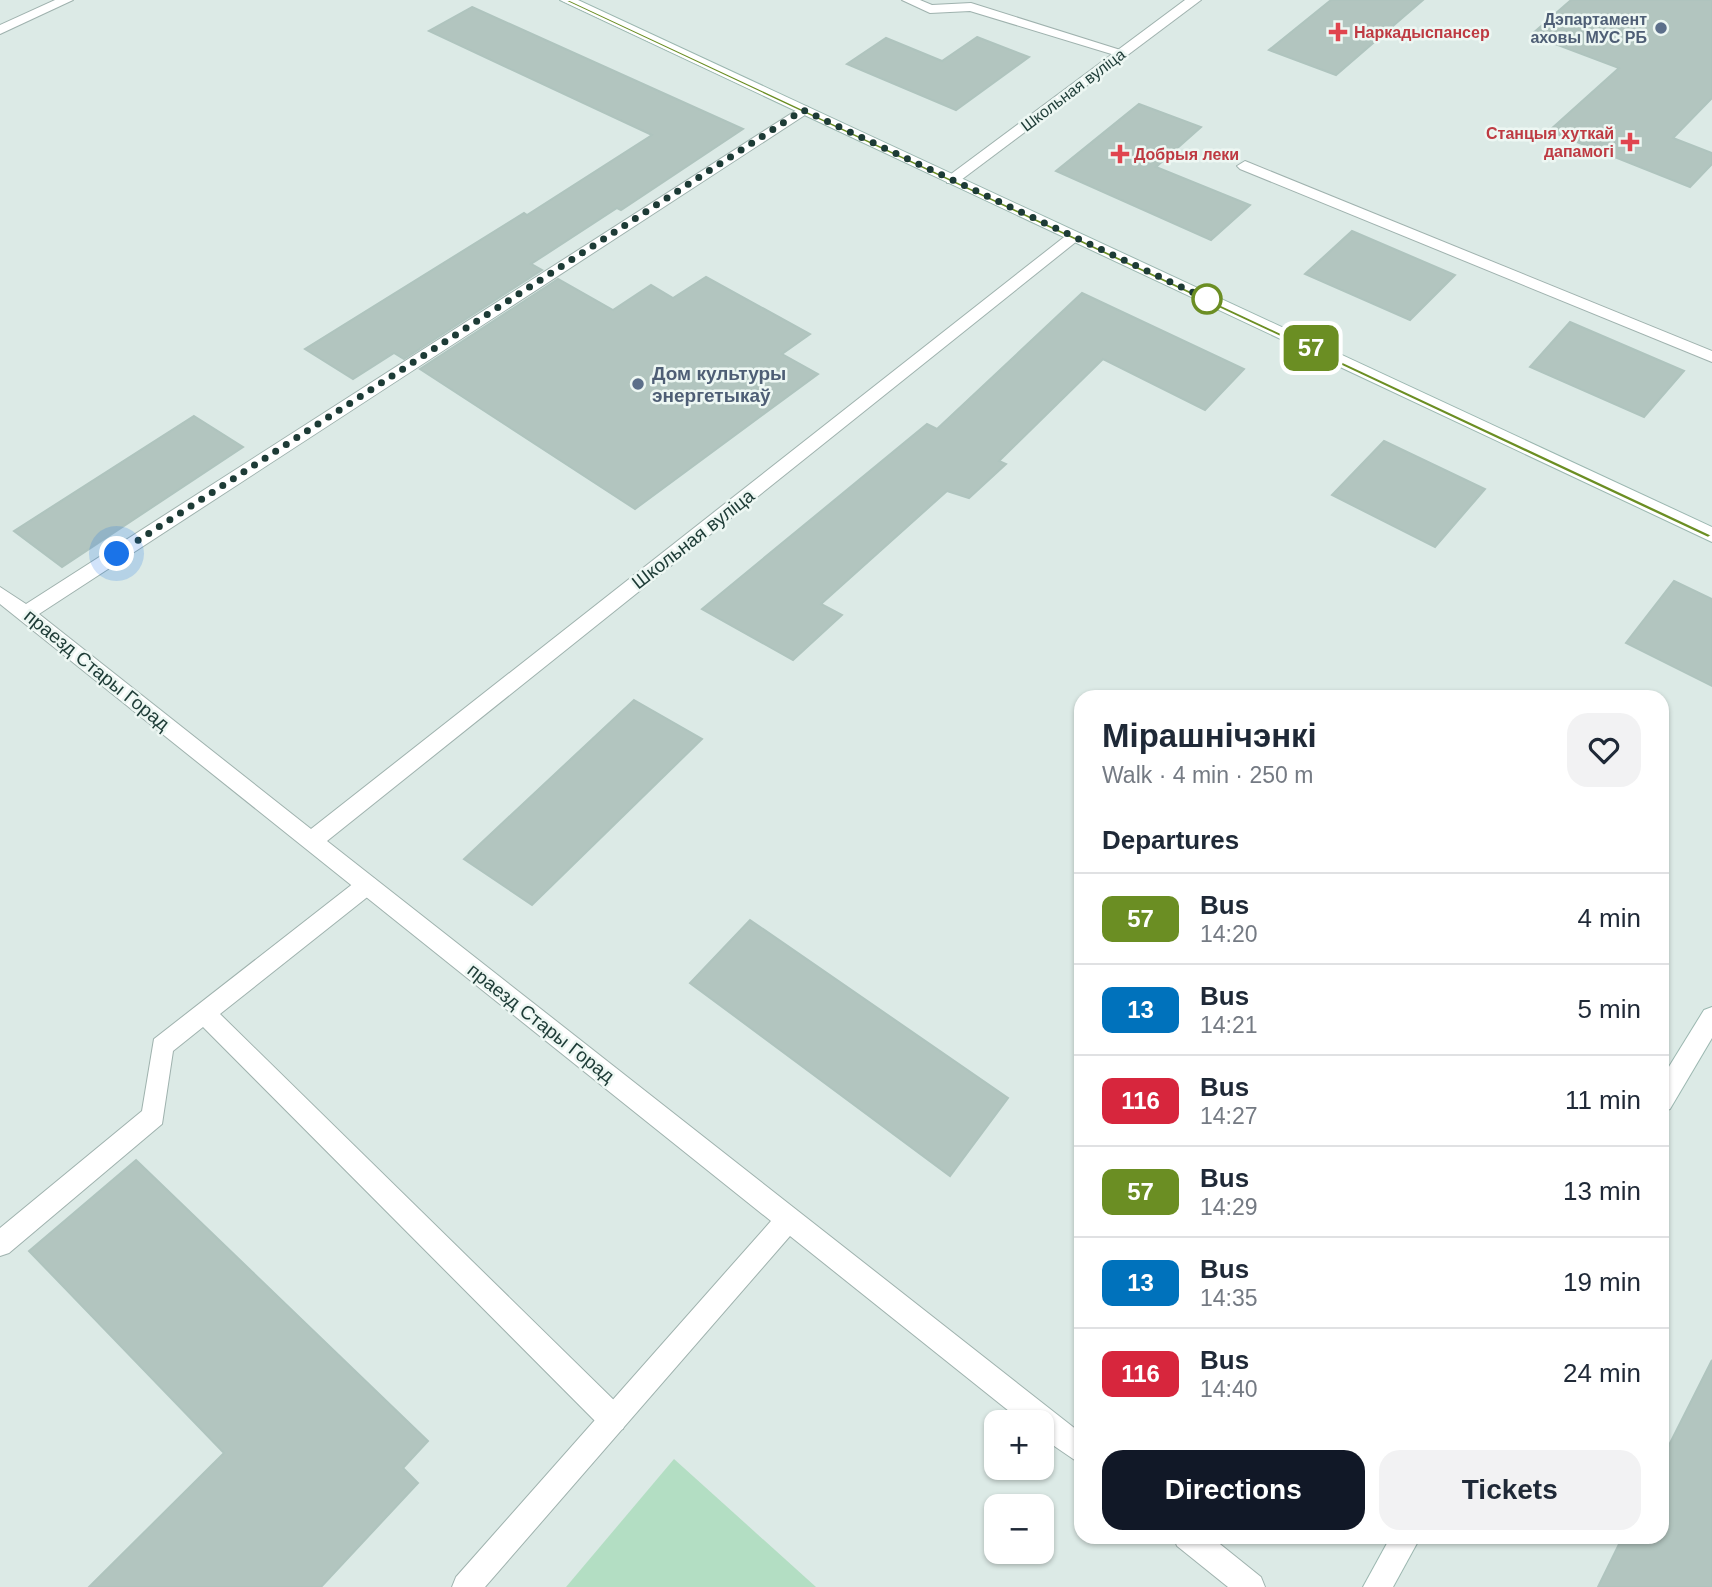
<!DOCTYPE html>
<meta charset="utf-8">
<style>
body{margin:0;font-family:Arial,sans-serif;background:#f2f2f3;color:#1f2937;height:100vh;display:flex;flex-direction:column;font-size:26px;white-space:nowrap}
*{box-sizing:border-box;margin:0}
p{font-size:23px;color:#747a83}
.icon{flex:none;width:38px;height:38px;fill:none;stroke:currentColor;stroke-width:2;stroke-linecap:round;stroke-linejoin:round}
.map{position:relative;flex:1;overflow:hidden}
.sheet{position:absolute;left:1074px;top:690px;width:595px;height:854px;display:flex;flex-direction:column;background:#fff;border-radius:21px;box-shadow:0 2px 5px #0004}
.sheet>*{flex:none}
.badge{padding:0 14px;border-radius:10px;font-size:24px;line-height:46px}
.fabs{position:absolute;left:984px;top:1410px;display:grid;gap:14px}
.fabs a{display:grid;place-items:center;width:70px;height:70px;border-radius:14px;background:#fff;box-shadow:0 2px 5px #0004;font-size:35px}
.you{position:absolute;width:35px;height:35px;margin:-18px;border:5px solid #fff;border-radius:50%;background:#1a73e8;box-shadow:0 0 0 10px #1a73e833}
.map>.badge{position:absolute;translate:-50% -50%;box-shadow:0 0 0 4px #fff}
h2{padding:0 28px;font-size:26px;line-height:63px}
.round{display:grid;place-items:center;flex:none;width:74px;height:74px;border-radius:21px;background:#f2f2f3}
.overview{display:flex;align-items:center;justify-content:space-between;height:119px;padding:0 28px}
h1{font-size:33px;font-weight:800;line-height:52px}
.primary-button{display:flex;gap:14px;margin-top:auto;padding:14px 28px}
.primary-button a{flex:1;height:80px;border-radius:21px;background:#111827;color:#fff;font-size:28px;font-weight:800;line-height:80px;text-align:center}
.primary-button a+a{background:#f2f2f3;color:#1f2937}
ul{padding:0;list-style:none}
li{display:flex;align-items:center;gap:21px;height:91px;padding:0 28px;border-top:2px solid #e0e1e3}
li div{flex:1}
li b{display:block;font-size:26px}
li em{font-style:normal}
li .badge{min-width:77px;font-weight:700;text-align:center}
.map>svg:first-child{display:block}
.green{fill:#b3dec3}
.building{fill:#b2c5bf;stroke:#afc4be;stroke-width:2}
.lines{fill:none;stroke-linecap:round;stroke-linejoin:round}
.lane-casing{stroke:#9fb2ae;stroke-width:2}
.street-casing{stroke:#9fb2ae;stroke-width:2}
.secondary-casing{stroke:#9bb7b0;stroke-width:2}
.lane{fill:#fff;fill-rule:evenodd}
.street{fill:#fff;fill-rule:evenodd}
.secondary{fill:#fff;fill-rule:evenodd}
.line{fill:#6b8e23;stroke:#fff;stroke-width:2}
.walk{stroke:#1d3b36;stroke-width:7;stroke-dasharray:0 12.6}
.service-dot{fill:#5c6f8a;stroke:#edf7f3;stroke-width:2.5}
.health-dot{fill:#e0444e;stroke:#edf7f3;stroke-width:2.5}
.stop-dot{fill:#fff;stroke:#6b8e23;stroke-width:3.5}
.labels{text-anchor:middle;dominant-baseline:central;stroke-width:5;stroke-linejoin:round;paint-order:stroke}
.far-service-label{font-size:16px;font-weight:bold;fill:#4e5e75;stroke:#edf7f3;text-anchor:end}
.far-health-label{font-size:16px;font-weight:bold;fill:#be3a42;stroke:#edf7f3;text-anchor:start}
.far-street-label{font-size:16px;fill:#1d3b36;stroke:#edf7f3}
.service-label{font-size:19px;font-weight:bold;fill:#4e5e75;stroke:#edf7f3;text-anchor:start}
.street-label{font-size:19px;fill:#1d3b36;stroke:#edf7f3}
</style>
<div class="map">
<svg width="1712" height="1587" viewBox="0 0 1712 1587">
<rect width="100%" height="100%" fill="#dceae6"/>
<!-- green -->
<polygon class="green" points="674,1459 816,1587 566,1587"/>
<!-- building -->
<g class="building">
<polygon points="1331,0 1423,0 1336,75 1269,50"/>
<polygon points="1571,0 1712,0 1712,98 1673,138 1712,153 1712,164 1690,187 1549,131 1619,68 1531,35"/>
<polygon points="472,7 743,129 621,210 617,208 531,264 542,270 404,359 394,353 353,379 305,349 524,213 527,215 652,135 429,31"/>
<polygon points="977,37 1029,57 956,110 847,64 886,38 942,61"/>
<polygon points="1139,104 1201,127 1156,167 1250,205 1211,240 1056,171"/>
<polygon points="1352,231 1455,275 1410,320 1305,274"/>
<polygon points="706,277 810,334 782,354 818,374 635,509 420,369 558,279 613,310 651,285 673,298"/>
<polygon points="1082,293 1244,369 1205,410 1103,359 999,461 1006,464 969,498 947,491 821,604 842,615 793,660 702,609 927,424 937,429"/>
<polygon points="1570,322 1684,371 1644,417 1530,367"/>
<polygon points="194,416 243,447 62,567 14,531"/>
<polygon points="1384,441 1485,489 1435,547 1332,495"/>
<polygon points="1674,581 1712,599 1712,686 1626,643"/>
<polygon points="634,700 702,739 532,905 464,859"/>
<polygon points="750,920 1008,1098 950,1176 690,983"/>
<polygon points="136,1160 428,1441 403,1468 418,1483 321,1587 89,1587 224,1453 29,1251"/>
<polygon points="1712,1360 1712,1587 1598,1587 1623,1536 1662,1536 1662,1459"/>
</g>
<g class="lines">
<!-- lane casing -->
<g class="lane-casing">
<g id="lane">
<polygon points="902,0 920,0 932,5 971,3 1130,53 1118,56 970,11 930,13"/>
<polygon points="1245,161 1712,351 1712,362 1240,169 1237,166"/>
<polygon points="367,876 375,879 378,885 375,891 220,1014 623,1409 626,1419 623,1429 613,1432 603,1429 203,1027 173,1051 162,1124 9,1253 0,1256 0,1228 142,1111 154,1039 359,879"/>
</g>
</g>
<!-- street casing -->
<g class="street-casing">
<g id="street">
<polygon points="55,0 73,0 0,34 0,25"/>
<polygon points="1185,0 1201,0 957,183 947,183 947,177"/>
<polygon points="803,106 808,107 808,113 39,614 311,829 1068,234 1074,232 1082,237 327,841 1082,1434 1082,1465 1041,1437 1041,1423 1024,1423 790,1236 485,1587 452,1587 456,1577 771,1221 0,604 0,587 26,604"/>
<polygon points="1173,1536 1210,1536 1261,1577 1265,1587 1228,1587 1177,1546"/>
</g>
</g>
<!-- secondary casing -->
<g class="secondary-casing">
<g id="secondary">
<polygon points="560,0 578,0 1712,527 1712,542"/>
<polygon points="1712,1007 1712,1038 1670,1109 1662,1112 1662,1078 1704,1010"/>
<polygon points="1391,1536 1421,1536 1393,1587 1363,1587"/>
</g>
</g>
<!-- lane -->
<use href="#lane" class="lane"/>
<!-- street -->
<use href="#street" class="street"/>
<!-- secondary -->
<use href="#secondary" class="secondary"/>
</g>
<!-- line -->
<polygon class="line" points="563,0 570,0 1712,535 1708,538"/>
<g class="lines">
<!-- walk -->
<polyline class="walk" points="117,554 803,110 1207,299"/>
</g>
<!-- markers -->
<g class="service-dot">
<circle cx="1661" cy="28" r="7"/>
<circle cx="638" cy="384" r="7"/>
</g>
<g class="health-dot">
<path d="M1334.5 21.5h7v7h7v7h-7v7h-7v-7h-7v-7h7z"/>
<path d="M1626.5 131.5h7v7h7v7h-7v7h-7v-7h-7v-7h7z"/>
<path d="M1116.5 143.5h7v7h7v7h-7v7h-7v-7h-7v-7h7z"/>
</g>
<circle class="stop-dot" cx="1207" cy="299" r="14"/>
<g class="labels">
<!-- far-service labels -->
<g class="far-service-label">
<text x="1647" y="19">Дэпартамент<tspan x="1647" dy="18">аховы МУС РБ</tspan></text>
</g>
<!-- far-health labels -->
<g class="far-health-label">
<text x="1354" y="32">Наркадыспансер</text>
<text x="1614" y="133" text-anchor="end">Станцыя хуткай<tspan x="1614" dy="18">дапамогі</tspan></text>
<text x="1134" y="154">Добрыя леки</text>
</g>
<!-- far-street labels -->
<g class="far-street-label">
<text transform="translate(1073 90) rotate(-37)">Школьная вуліца</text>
</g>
<!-- service labels -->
<g class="service-label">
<text x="652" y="373">Дом культуры<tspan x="652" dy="22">энергетыкаў</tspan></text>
</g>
<!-- street labels -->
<g class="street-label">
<text transform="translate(693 539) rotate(-38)">Школьная вуліца</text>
<text transform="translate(97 670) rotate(39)">праезд Стары Горад</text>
<text transform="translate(541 1023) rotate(38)">праезд Стары Горад</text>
</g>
</g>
</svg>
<div class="fabs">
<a>+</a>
<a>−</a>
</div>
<div class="you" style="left:117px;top:554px"></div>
<b class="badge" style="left:1311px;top:348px;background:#6b8e23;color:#fff">57</b>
<section class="sheet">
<div class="overview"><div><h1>Мірашнічэнкі</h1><p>Walk · 4 min · 250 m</p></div><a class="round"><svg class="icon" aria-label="heart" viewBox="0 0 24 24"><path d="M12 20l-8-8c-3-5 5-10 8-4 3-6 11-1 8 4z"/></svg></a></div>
<h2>Departures</h2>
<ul>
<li><span class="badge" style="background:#6b8e23;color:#fff">57</span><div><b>Bus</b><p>14:20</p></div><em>4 min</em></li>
<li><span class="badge" style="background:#0072bc;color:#fff">13</span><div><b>Bus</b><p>14:21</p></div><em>5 min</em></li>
<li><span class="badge" style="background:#d7263d;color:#fff">116</span><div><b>Bus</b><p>14:27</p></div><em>11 min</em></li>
<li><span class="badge" style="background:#6b8e23;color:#fff">57</span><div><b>Bus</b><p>14:29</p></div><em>13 min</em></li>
<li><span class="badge" style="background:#0072bc;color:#fff">13</span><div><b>Bus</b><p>14:35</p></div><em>19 min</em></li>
<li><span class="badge" style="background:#d7263d;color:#fff">116</span><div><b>Bus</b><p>14:40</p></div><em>24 min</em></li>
</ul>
<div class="primary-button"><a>Directions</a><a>Tickets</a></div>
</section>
</div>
